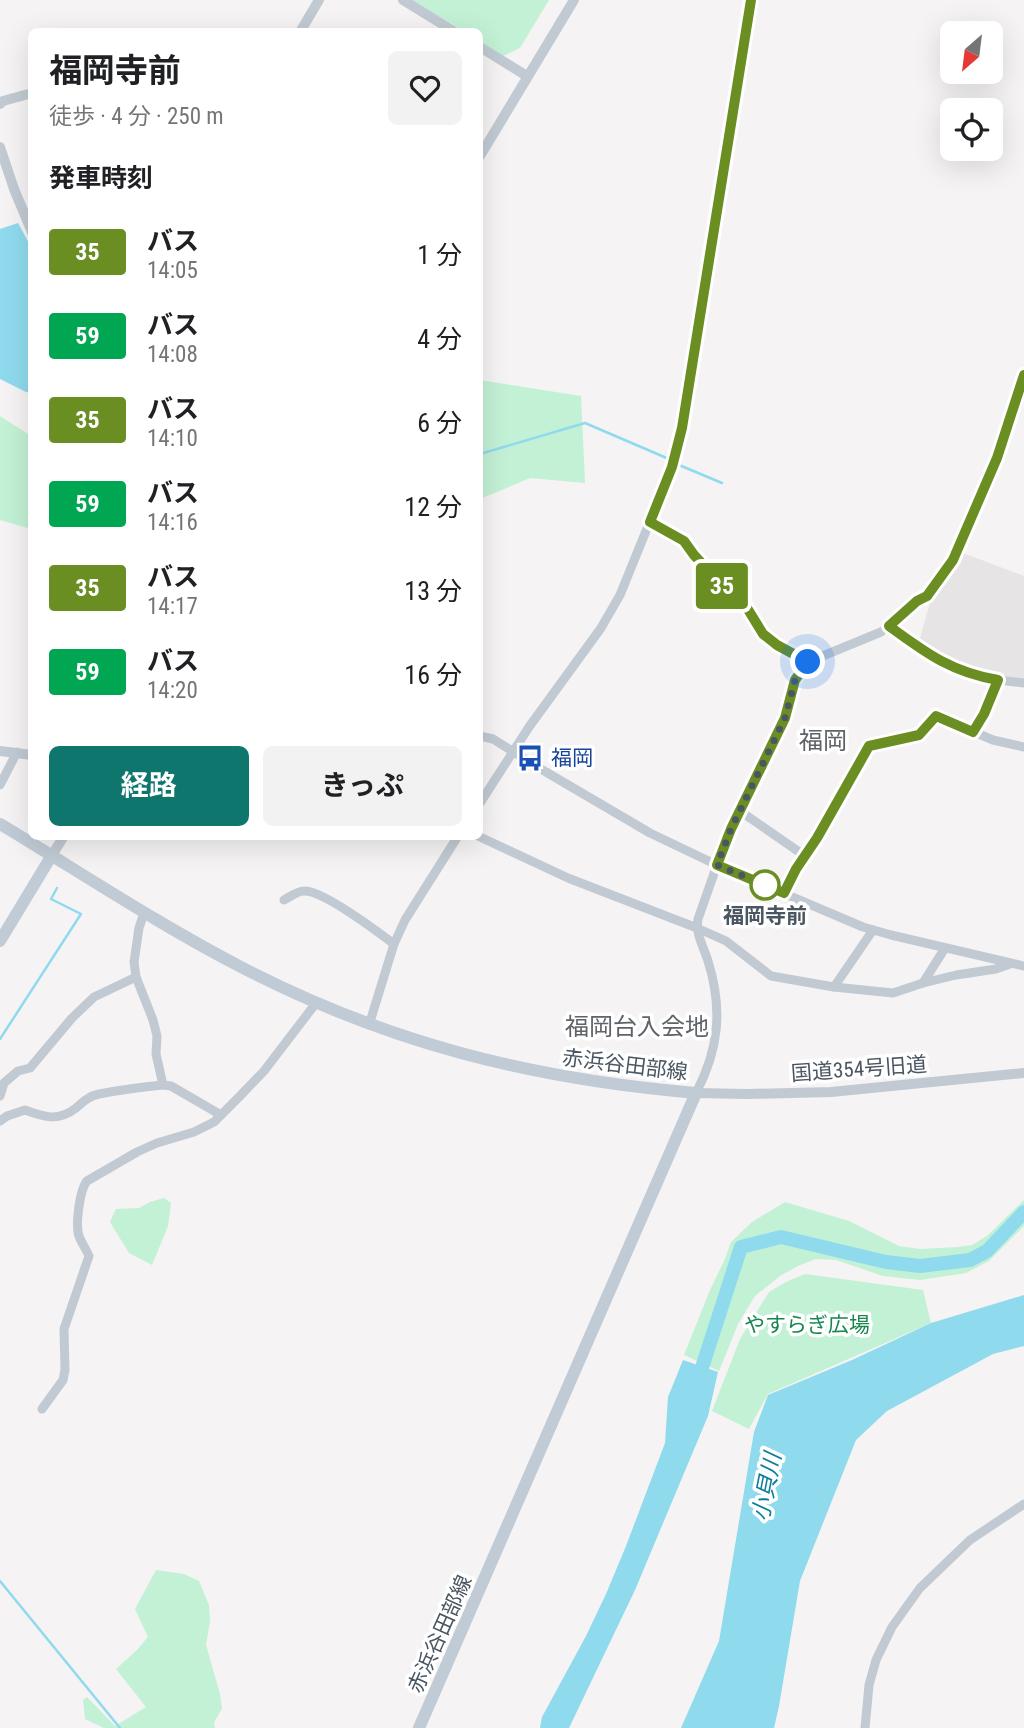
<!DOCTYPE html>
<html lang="ja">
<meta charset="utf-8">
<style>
body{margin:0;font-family:"Roboto Condensed","Noto Sans JP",sans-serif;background:#f2f2f2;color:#202124;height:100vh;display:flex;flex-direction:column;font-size:26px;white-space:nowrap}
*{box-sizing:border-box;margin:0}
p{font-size:23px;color:#757577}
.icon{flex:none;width:38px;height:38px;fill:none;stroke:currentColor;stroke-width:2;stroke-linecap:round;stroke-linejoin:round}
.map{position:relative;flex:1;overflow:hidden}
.side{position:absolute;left:28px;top:28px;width:455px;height:812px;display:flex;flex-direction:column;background:#fff;border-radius:10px;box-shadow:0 7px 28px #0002}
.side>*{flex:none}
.badge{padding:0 14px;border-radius:5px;font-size:24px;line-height:46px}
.needle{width:46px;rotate:208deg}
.controls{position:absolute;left:940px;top:21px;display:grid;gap:14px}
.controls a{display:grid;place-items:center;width:63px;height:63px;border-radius:10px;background:#fff;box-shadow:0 7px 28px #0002;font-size:35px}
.you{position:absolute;width:35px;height:35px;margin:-18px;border:5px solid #fff;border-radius:50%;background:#1a73e8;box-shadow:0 0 0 10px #1a73e833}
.map>.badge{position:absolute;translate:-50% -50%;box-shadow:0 0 0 4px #fff}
h2{padding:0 21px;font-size:26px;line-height:63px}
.round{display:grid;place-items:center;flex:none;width:74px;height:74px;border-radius:10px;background:#f2f2f2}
.headline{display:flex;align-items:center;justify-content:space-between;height:119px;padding:0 21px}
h1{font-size:33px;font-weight:700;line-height:52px}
.button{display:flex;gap:14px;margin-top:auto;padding:14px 21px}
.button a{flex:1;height:80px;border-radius:10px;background:#0f766e;color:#fff;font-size:28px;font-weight:700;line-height:80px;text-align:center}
.button a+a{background:#f2f2f2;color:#202124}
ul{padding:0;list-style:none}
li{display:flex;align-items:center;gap:21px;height:84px;padding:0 21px}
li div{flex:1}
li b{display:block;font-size:26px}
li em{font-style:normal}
li .badge{min-width:77px;font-weight:700;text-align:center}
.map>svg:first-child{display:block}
.education{fill:#e6e4e5}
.green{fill:#c3f1d5}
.water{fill:#90daee}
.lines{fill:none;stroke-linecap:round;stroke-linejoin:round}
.stream{stroke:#90daee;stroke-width:2.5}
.river{stroke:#90daee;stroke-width:14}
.minor{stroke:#c1cad2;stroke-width:9}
.tertiary{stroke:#c1cad2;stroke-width:10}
.secondary{stroke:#c1cbd6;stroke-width:12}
.line-casing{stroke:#fff;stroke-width:16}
.line{stroke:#6b8e23;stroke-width:10}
.walk{stroke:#4a5661;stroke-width:7;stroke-dasharray:0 12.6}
.stop-dot{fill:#fff;stroke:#6b8e23;stroke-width:3.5}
.labels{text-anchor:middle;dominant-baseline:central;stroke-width:7;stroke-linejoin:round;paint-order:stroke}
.transit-label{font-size:21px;fill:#164399;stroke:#fff;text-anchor:start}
.stop-label{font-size:21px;font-weight:bold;fill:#4a5661;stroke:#fff}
.street-label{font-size:21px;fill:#4a5661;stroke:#fff}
.park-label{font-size:21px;fill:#17864f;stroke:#fff}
.water-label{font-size:23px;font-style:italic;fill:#0c7c9b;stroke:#fff}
.quarter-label{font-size:24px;fill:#5f6368;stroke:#fff}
</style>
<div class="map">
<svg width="1024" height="1728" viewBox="0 0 1024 1728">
<rect width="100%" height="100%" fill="#f5f3f3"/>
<!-- education -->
<polygon class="education" points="963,553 1024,576 1024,680 965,671 920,646 919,642 932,595 959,555"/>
<!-- green -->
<g class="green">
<polygon points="412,0 549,0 520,48 503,56 480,41 480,32 464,31"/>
<polygon points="480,380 581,396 585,483 530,478 480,499"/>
<polygon points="0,416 31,436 31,529 0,520"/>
<polygon points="164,1198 171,1203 168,1226 152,1265 129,1253 110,1222 116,1209 139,1208 150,1202"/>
<polygon points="1024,1200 1024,1226 989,1261 966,1273 920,1280 883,1276 836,1260 816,1259 798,1266 780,1276 755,1296 738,1324 719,1371 684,1355 710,1290 725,1259 731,1242 752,1222 785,1202 849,1221 899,1246 920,1249 958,1247 972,1245 987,1236"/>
<polygon points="805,1274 923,1290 931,1323 768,1394 749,1429 712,1411 740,1339 769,1292 786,1282"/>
<polygon points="156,1570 184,1574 199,1581 209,1605 210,1621 206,1645 220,1694 222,1709 214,1722 215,1728 104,1728 85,1719 83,1700 87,1697 115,1726 146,1707 116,1669 137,1650 148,1637 135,1609"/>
</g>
<!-- water -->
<g class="water">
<polygon points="18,223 31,247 31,393 26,392 0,379 0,229"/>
<polygon points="1024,1295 1024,1346 993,1354 887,1411 856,1440 800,1581 779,1706 774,1728 681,1728 719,1641 754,1432 768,1395 852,1360 931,1323"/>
<polygon points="683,1360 718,1372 708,1416 635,1590 569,1728 540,1728 542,1717 586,1636 606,1594 626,1546 665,1443 668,1397"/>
</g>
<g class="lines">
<!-- stream -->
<g class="stream">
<polyline points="480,454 585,423 669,459"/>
<polyline points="679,465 722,483"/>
<polyline points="0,1039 81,914 51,899 57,888"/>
<polyline points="0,1581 120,1728"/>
</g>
<!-- river -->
<polyline class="river" points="697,1383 741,1247 781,1237 886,1262 920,1266 970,1260 987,1251 1024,1212"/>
<!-- minor -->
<g class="minor">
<polyline points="650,522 684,541 694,555 721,584 744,603 763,634 777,645 808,662"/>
<path d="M 889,626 C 915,645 942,668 975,676 C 990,680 1008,681 1024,683"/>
<polyline points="973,732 983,714 998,680"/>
<polyline points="480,736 493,739 546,772 650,833 717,865 863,927 891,935 1024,966"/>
<polyline points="0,785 17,752"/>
<polyline points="480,803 529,727 601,628 620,595 672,467 682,428 751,0"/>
<polyline points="740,811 805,856"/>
<polyline points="478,836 568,878 697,928 726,941 771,976 834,987 893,993 923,983 956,975 996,969 1010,964"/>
<polyline points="784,893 796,869 817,838 851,780 869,746 919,735 936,716 993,740 1024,747"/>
<path d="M 284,900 C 290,897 297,891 304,891 C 323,890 378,932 394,944"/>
<polyline points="144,913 139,928 134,962 136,977 153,1020 157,1036 156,1054 163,1085 171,1086 221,1115"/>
<polyline points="923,983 945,948"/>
<polyline points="834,987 873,930"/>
<polyline points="369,1025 394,944 405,920 458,836"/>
<path d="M 696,1093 C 719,1049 723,1009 708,961 C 704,948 695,933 698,919 L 717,865 L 731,829 L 784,718 L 795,680 L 808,662 L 881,632 L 889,626 L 917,601 L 927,596 L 953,560 L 959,550 L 997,458 L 1024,375"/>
<polyline points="0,1096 4,1083 18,1071 30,1068 72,1018 94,997 136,977"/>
<path d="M 0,1121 L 7,1116 L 25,1110 C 44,1117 58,1122 76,1108 C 83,1102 89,1096 99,1094 C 120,1090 142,1087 163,1085"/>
<path d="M 42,1409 L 63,1380 L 65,1370 L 64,1329 L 89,1256 C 86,1249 81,1242 79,1236 C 75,1224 80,1189 87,1181 L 137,1152 L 157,1143 L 194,1132 L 214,1122 L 240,1096 L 264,1071 L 316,1003"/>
<polyline points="865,1728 869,1685 876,1660 892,1627 920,1588 970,1540 1024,1504"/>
</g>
<!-- tertiary -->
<g class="tertiary">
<polyline points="403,0 455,32"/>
<polyline points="300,32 319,0"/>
<polyline points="480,47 527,76"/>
<polyline points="0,104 3,101 32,93"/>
<polyline points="0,147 14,189 32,232"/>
<polyline points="480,156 574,0"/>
<polyline points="0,751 32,755"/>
<polyline points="52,855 64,836"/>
<polyline points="696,1093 747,1094 831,1092 1024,1073"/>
</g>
<!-- secondary -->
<g class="secondary">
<path d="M 0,824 C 80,872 158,924 241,967 C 388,1043 531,1079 696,1093 L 419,1728"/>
<polyline points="0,941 52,855"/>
</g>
</g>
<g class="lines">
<!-- line casing -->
<g class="line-casing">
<path id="line" d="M 751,0 L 682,428 L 672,467 L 650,522 L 684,541 L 694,555 L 721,584 L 744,603 L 763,634 L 777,645 L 808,662 L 795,680 L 785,718 L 731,829 L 717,865 L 784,893 L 796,869 L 817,838 L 869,746 L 919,735 L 936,716 L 973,732 L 984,714 L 998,680 C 951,672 926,653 889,626 L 917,601 L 927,596 L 953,560 L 997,458 L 1024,375"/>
</g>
<!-- line -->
<use href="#line" class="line"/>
<!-- walk -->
<polyline class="walk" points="765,885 717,865 731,829 785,718 795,680 808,662"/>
</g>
<!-- icons -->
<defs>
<g id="bus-bare" transform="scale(2.1)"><path d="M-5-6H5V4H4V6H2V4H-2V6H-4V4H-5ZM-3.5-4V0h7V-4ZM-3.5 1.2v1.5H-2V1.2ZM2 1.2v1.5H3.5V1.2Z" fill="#1a4fb4" stroke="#fff" stroke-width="2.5" paint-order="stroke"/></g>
</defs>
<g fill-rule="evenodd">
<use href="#bus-bare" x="530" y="758"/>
</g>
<!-- markers -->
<circle class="stop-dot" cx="765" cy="885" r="14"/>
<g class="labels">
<!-- transit labels -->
<g class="transit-label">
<text x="551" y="758">福岡</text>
</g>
<!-- stop labels -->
<g class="stop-label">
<text x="765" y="916">福岡寺前</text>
</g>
<!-- street labels -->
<g class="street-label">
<text transform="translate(625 1065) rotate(7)">赤浜谷田部線</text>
<text transform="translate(859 1069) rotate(-4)">国道354号旧道</text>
<text transform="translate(440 1634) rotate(-66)">赤浜谷田部線</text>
</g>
<!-- park labels -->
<g class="park-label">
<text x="807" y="1325">やすらぎ広場</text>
</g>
<!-- water labels -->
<g class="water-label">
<text transform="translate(767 1487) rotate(-79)">小貝川</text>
</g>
<!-- quarter labels -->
<g class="quarter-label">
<text x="823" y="741">福岡</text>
<text x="637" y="1027">福岡台入会地</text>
</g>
</g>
</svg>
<div class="controls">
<a><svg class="needle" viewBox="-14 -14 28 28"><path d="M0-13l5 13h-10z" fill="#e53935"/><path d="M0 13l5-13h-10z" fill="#757577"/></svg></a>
<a><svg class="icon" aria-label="locate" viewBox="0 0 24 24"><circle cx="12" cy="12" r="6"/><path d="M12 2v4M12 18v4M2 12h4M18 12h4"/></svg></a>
</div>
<div class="you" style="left:808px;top:662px"></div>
<b class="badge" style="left:722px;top:586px;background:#6b8e23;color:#fff">35</b>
<section class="side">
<div class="headline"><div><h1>福岡寺前</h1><p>徒歩 · 4 分 · 250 m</p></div><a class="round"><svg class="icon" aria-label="heart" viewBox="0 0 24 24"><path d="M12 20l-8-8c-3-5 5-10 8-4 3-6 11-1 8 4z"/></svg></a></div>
<h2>発車時刻</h2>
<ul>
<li><span class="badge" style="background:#6b8e23;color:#fff">35</span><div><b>バス</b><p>14:05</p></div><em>1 分</em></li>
<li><span class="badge" style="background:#00a651;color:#fff">59</span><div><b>バス</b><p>14:08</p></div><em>4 分</em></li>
<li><span class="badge" style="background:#6b8e23;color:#fff">35</span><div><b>バス</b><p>14:10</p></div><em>6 分</em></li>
<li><span class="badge" style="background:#00a651;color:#fff">59</span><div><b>バス</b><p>14:16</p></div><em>12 分</em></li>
<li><span class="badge" style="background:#6b8e23;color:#fff">35</span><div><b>バス</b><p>14:17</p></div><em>13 分</em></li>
<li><span class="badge" style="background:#00a651;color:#fff">59</span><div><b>バス</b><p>14:20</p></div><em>16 分</em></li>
</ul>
<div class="button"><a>経路</a><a>きっぷ</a></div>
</section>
</div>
